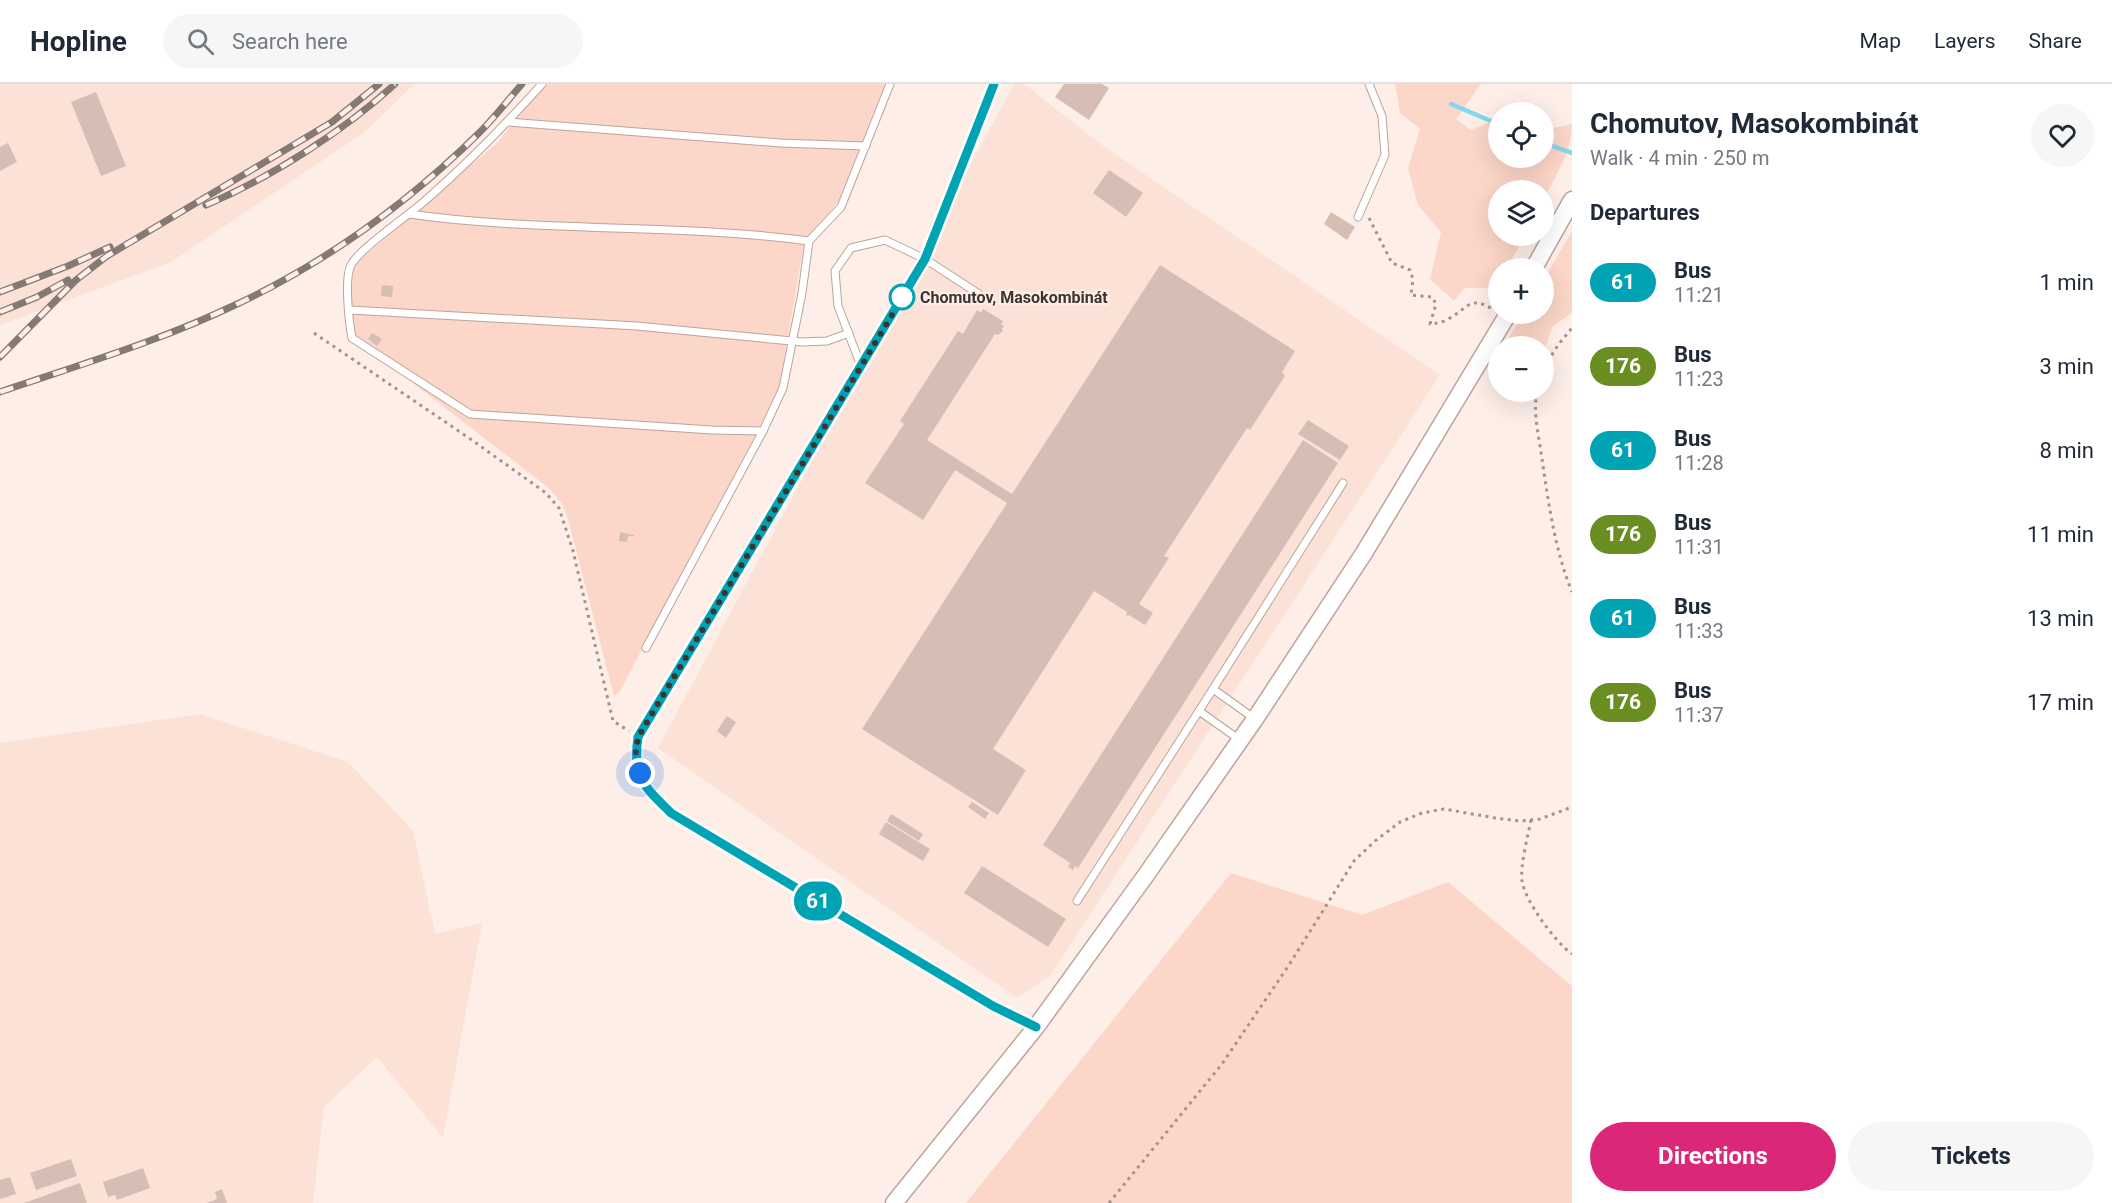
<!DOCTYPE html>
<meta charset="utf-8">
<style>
body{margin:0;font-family:Roboto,sans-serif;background:#f6f6f7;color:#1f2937;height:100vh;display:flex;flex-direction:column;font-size:22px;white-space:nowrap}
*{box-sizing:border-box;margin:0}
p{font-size:20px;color:#747a83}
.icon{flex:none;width:33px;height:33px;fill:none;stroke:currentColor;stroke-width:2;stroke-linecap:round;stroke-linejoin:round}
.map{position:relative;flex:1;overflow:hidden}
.sheet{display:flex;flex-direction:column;background:#fff;width:540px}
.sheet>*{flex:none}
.badge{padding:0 12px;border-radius:20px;font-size:21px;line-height:39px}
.buttons{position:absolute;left:1488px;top:18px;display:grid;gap:12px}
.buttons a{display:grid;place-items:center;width:66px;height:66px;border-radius:50%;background:#fff;box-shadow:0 6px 24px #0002;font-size:30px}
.you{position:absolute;width:30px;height:30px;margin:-15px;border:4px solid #fff;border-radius:50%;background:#1a73e8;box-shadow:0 0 0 9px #1a73e833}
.map>.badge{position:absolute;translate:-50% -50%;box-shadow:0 0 0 3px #fff}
h2{padding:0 18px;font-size:22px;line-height:54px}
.round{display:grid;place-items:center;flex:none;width:63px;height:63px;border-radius:32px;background:#f6f6f7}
.head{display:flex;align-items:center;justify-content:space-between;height:102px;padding:0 18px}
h1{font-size:28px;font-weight:700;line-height:45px}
.cta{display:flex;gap:12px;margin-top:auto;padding:12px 18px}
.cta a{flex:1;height:69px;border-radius:36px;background:#db2777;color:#fff;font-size:24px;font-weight:700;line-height:69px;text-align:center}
.cta a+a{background:#f6f6f7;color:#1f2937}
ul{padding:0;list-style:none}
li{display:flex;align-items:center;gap:18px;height:84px;padding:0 18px}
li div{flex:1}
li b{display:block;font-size:22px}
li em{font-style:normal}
li .badge{min-width:66px;font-weight:700;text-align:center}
header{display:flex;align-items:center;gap:36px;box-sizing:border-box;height:84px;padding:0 30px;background:#fff;border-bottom:2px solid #e0e1e3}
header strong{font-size:28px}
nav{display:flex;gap:33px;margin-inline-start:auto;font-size:21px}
.search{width:420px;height:54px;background:#f6f6f7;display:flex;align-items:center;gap:15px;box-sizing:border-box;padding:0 21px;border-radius:33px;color:#747a83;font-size:22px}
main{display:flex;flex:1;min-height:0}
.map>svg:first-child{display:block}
.built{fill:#fce1d6}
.green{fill:#fcd6c8}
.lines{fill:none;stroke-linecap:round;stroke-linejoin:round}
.stream{stroke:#85d6ef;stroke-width:4.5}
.building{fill:#d7beb4}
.service-casing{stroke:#bca49a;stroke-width:9}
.tertiary-casing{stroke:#bca49a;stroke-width:19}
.path{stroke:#a1948e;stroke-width:3;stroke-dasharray:3 4.5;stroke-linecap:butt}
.service{stroke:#fff;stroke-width:7}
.tertiary{stroke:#fff;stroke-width:16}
.rail-casing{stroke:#857974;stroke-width:7}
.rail{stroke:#feeee8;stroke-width:4.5;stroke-dasharray:14;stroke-linecap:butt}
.line-casing{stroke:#fff;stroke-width:14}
.line{stroke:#00a3b4;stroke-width:9}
.walk{stroke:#3d332f;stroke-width:6;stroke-dasharray:0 10.8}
.stop-dot{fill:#fff;stroke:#00a3b4;stroke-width:3}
.labels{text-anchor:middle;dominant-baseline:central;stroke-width:4.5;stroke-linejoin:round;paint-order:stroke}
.stop-label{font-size:16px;font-weight:bold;fill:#3d332f;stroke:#feeee8;text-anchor:start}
</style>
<header>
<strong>Hopline</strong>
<div class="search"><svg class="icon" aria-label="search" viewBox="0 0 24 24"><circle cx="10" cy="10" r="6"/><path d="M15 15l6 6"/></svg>Search here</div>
<nav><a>Map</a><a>Layers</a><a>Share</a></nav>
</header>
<main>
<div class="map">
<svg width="1572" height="1119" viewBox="0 0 1572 1119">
<rect width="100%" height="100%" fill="#feeee8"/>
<!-- built -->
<g class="built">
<polygon points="0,0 414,0 365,48 171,178 0,241"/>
<polygon points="1014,0 1024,0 1102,61 1440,291 1050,892 1017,914 658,664"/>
<polygon points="200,630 348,678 413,747 435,850 482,839 443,1054 377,973 324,1023 313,1119 0,1119 0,659"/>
</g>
<!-- green -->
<g class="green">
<polygon points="544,0 885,0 838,118 804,159 779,306 619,609 614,612 568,435 562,420 550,405 356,255 345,213 354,181 498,58"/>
<path d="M 1395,0 L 1481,0 L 1456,35 L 1471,46 L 1498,35 L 1498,74 L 1544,74 L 1544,43 L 1548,45 L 1572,40 C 1572,66 1556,92 1544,115 L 1544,106 L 1498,106 L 1498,152 L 1525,152 L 1507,184 L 1498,184 L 1497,204 L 1464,204 L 1454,217 L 1430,195 L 1441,148 L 1418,121 L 1408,84 L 1420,45 L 1400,29 Z"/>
<polygon points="1572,147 1572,229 1553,242 1544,266 1544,262 1504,262 1523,230 1544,230 1544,195"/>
<polygon points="1231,789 1362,831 1448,798 1572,902 1572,1119 966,1119"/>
</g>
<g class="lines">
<!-- stream -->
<g class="stream">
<polyline points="1451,20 1498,40"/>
<polyline points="1544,59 1572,69"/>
</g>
</g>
<!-- building -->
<g class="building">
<polygon points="1064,0 1102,0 1109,4 1089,36 1055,13"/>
<polygon points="96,8 126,82 101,92 71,18"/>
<polygon points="8,59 17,78 0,87 0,63"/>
<polygon points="1109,86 1143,109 1126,133 1093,109"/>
<polygon points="1331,128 1355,143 1347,156 1324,140"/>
<polygon points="1160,181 1295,267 1282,288 1285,292 1250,346 1247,344 1164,472 1169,474 1139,520 1153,529 1145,541 1129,531 1128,532 1126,531 1127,528 1094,507 993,665 1026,686 998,731 862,645 1007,419 955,386 923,436 865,399 904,340 900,337 958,247 963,250 977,226 981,229 983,225 1003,237 1001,240 1004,242 1002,245 1003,247 998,251 995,250 927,356 1012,410"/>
<polygon points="382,201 393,202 392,213 381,212"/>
<polygon points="372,249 382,255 377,262 368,255"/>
<polygon points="1308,336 1349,362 1340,376 1298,350"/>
<polygon points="1303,356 1338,379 1078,784 1075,782 1073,786 1068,783 1070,779 1043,761"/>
<polygon points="620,448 634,451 634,452 628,452 627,458 619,457"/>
<polygon points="727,632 736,638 726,654 717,647"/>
<polygon points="972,718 989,729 985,735 968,723"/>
<polygon points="891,730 923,750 919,757 887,737"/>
<polygon points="886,738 930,765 923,777 879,750"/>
<polygon points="982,782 1066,835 1048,863 964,809"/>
<polygon points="71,1075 77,1092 36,1106 30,1089"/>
<polygon points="143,1084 150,1104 117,1116 115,1111 108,1113 103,1098"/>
<polygon points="10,1093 16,1110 0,1115 0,1096"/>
<polygon points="80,1099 87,1119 24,1119"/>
<polygon points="222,1105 227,1119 207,1119 217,1115 215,1108"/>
</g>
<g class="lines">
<!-- service casing -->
<g class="service-casing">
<g id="service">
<path d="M 542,0 C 506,40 468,79 428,114 C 411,130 360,164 351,181 C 344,194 349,238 352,254 L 470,330 L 712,346 L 763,347"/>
<path d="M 994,0 L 925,175 L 638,653 C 632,694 644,702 671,729 L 993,922 L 1035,943"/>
<polyline points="508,38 780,59 866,62"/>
<path d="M 409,130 C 542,149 677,139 809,157"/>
<polyline points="1358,133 1385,71 1382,32 1369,0"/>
<polyline points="350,226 637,242 802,258 827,257 849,249"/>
<polyline points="861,282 838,222 835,187 851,164 885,156 925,175 979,210"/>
<polyline points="646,564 763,347 783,304 802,209 809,157 841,123 890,0"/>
<polyline points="1213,605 1255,635"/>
<polyline points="1199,627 1240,656"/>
<polyline points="1077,817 1213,605 1343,399"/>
</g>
</g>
<!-- tertiary casing -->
<g class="tertiary-casing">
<g id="tertiary">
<polyline points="1534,184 1572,116"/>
<polyline points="894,1119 1036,943 1146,791 1255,635 1364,469 1508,230"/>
</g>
</g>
<!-- path -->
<g class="path">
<path d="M 1369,134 L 1392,179 L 1410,186 L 1413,195 L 1411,211 L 1432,213 L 1436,220 L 1430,240 C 1436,239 1442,239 1448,235 C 1468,225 1469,210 1494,226"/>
<polyline points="314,249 469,354 546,409 559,424 573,467 613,637 629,647"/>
<polyline points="1544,284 1558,261 1572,244"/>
<path d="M 1537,308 C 1533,326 1538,349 1541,368 C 1548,415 1554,464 1572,508"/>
<path d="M 1531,736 C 1528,751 1520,782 1522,797 C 1525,817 1555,858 1572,870"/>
<polyline points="1109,1119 1222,980 1289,881 1354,777 1375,757 1400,738 1422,729 1444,725 1495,734 1520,737 1540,735 1572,723"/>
</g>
<!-- service -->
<use href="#service" class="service"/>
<!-- tertiary -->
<use href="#tertiary" class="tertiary"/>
<!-- rail casing -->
<g class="rail-casing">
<g id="rail">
<path d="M 206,121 C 270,94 344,47 395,0"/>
<polyline points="0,208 68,182 110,163"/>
<polyline points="0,228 37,213 68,196"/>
<polyline points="0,273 76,196 107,172 332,38 379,0"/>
<path d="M 0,308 C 79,281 160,257 235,221 C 327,178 408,119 480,48 C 495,33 508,16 522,0"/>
</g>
</g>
<!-- rail -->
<use href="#rail" class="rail"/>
</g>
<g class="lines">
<!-- line casing -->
<g class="line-casing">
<path id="line" d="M 994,0 L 925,175 L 638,653 C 632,694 644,702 671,729 L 993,922 L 1036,943"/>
</g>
<!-- line -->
<use href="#line" class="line"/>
<!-- walk -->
<polyline class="walk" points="640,689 635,675 638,653 904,211 902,213"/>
</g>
<!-- markers -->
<circle class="stop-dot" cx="902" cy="213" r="12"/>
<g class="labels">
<!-- stop labels -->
<g class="stop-label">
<text x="920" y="213">Chomutov, Masokombinát</text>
</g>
</g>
</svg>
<div class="buttons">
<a><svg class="icon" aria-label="locate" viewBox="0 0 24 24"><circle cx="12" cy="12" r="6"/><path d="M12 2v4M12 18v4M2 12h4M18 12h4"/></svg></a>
<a><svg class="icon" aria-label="layers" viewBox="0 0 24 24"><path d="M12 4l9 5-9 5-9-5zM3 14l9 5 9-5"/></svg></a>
<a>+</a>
<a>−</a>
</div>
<div class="you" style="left:640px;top:689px"></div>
<b class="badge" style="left:818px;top:817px;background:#00a3b4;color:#fff">61</b>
</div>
<section class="sheet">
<div class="head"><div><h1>Chomutov, Masokombinát</h1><p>Walk · 4 min · 250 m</p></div><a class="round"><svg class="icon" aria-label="heart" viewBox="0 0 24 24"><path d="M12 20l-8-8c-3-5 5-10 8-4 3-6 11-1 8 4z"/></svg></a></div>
<h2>Departures</h2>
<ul>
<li><span class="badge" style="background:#00a3b4;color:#fff">61</span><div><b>Bus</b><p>11:21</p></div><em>1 min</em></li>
<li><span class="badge" style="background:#6b8e23;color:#fff">176</span><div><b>Bus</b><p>11:23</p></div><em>3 min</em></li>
<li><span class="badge" style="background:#00a3b4;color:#fff">61</span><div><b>Bus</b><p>11:28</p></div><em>8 min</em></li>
<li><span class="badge" style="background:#6b8e23;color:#fff">176</span><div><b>Bus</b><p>11:31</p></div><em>11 min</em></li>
<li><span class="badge" style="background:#00a3b4;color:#fff">61</span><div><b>Bus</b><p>11:33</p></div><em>13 min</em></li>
<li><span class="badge" style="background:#6b8e23;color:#fff">176</span><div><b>Bus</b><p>11:37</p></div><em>17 min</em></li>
</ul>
<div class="cta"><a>Directions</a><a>Tickets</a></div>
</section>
</main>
